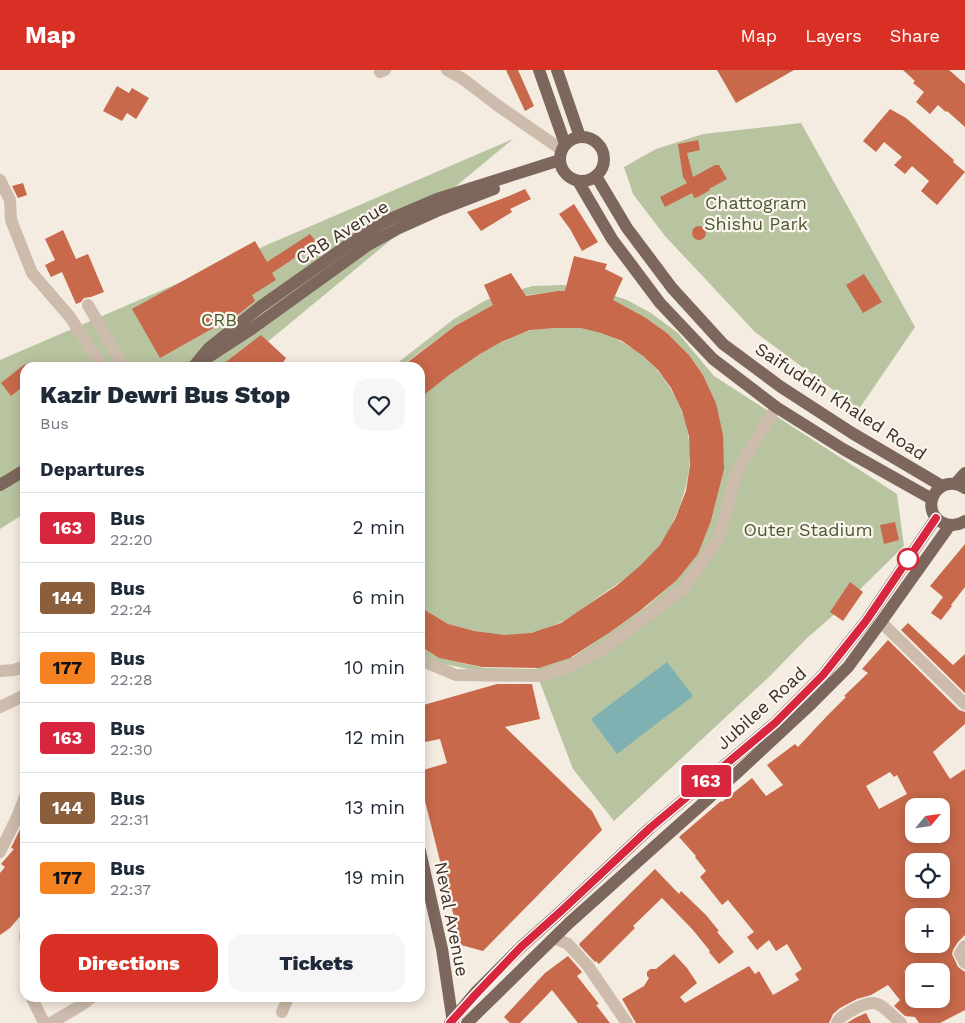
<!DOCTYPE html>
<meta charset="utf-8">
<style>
body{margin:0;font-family:"Work Sans",sans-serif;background:#f6f6f7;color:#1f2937;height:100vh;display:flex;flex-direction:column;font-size:19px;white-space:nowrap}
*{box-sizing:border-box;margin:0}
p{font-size:16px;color:#747a83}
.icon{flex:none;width:28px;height:28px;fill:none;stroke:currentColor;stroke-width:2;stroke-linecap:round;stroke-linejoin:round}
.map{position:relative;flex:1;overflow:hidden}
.details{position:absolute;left:20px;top:292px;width:405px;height:640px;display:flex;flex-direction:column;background:#fff;border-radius:15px;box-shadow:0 2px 12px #0003}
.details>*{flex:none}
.badge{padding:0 10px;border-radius:4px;font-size:18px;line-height:32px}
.needle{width:32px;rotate:61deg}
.fabs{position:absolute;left:905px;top:728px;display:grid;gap:10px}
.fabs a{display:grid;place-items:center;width:45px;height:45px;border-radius:10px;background:#fff;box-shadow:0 2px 12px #0003;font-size:25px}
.map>.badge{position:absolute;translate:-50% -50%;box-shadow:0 0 0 2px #fff}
h2{padding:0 20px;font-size:19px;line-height:45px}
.round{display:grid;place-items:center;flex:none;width:52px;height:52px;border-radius:15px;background:#f6f6f7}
.headline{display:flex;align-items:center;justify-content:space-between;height:85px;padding:0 20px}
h1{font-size:24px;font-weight:800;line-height:38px}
.cta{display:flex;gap:10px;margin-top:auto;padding:10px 20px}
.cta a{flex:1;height:58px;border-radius:15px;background:#d93025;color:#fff;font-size:20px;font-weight:800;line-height:58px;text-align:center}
.cta a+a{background:#f6f6f7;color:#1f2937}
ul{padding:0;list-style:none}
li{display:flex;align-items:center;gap:15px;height:70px;padding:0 20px;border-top:1px solid #e0e1e3}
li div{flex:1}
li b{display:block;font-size:19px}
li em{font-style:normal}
li .badge{min-width:55px;font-weight:700;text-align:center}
header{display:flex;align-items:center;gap:30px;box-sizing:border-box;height:70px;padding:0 25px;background:#d93025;color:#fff}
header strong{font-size:24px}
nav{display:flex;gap:28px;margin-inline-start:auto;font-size:18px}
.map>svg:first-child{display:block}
.green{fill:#b8c4a0}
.water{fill:#7fb0b2}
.building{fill:#c8694b;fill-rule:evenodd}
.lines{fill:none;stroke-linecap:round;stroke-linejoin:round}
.minor{stroke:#cdbbac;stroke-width:12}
.major{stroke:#7d675c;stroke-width:12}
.line-casing{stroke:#fff;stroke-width:11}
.line{stroke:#d7263d;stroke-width:8}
.stop-dot{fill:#fff;stroke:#d7263d;stroke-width:2.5}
.labels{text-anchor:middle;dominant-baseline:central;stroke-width:4.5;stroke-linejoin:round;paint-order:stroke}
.park-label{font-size:18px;fill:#4a5a2e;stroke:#fbf5ee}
.street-label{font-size:18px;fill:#3b302b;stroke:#fbf5ee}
</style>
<header>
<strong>Map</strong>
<nav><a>Map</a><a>Layers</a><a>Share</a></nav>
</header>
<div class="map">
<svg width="965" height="953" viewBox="0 0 965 953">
<rect width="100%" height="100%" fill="#f4ebe1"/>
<!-- green -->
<g class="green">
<polygon points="801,53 915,257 859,339 755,262 665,166 633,124 624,97 656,79 703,64"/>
<polygon points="513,69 237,297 25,298 25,443 0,459 0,290"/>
<polygon points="563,215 594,219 627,230 651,243 678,263 714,306 897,424 904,476 838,541 806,569 770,606 614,751 573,699 536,602 487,603 435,592 420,584 420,576 439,588 485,598 535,599 573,587 609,563 646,537 677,510 698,484 711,451 717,427 716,333 703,305 689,285 667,263 646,248 585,223 557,221 529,225 497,233 455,256 400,297 391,298 454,249 486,230 532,216"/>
<path d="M 556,258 C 565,258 574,257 582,258 C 615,264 645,282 664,309 C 693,350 697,391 679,438 C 674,450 668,464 660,475 C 646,495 620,512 600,526 C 588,534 572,548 559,553 C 550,557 540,561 530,563 C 508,568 484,563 463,558 C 458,556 453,556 448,554 C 438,550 428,542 420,535 L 420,329 C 443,305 497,270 529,261 C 537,258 547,259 556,258 Z"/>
</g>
<!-- water -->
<polygon class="water" points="667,592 693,626 617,684 591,649"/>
<!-- building -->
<g class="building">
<polygon points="506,0 518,0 534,36 525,41"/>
<polygon points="717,0 794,0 736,33"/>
<polygon points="903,0 949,0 965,14 965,57 947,41 946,42 938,35 930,44 916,32 924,22 913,13 915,11"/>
<polygon points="117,16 129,23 132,18 149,28 136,49 127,43 122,51 103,41"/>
<polygon points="890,39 906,48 954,90 953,92 965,102 937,135 921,121 929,111 912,96 905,104 894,95 902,87 884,72 876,82 863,71"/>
<polygon points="698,70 700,80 687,83 693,107 715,95 719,95 727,109 709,119 710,120 698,127 694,128 692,123 665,137 660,127 687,113 683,107 678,74"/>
<polygon points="23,113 27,125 18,128 12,116"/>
<polygon points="525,119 531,129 510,139 512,142 481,161 467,142 509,126"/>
<polygon points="574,134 598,172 582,181 570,159 559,144"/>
<circle cx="699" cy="163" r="7"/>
<polygon points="63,160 76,189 88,184 104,222 91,227 84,228 81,232 76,234 62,202 51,207 45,195 55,190 45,169"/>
<polygon points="310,164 317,173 272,203 276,210 252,225 255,231 240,243 160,288 132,239 255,171 267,192"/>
<polygon points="574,186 607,194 605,199 623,208 613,230 646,248 667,263 689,285 703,305 716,333 723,365 724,399 711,451 698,484 677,510 641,540 609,563 570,588 539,598 482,597 439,588 420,576 420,535 428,542 448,554 475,561 504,565 531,563 561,553 616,516 641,495 660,475 675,449 686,421 690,395 689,366 682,341 671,318 658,300 643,286 622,271 601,263 581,258 556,258 530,260 503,271 480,284 449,305 420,328 420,298 400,298 455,256 493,235 484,215 511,203 526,226 557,221 565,221"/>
<polygon points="864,204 882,232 863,243 846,215"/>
<polygon points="261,265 286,288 279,298 218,298"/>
<polygon points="25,294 25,315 11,326 1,313"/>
<polygon points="895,452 899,470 884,474 880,455"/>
<polygon points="965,474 965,517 951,535 952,536 941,550 931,543 943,527 930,516"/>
<polygon points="850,512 863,522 843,551 830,542"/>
<polygon points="908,553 953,595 965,584 965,623 901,560"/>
<path d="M 888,570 L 959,640 L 965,642 L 965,654 L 933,682 L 950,709 L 965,699 L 965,865 L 958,872 L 953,880 L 952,884 L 958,897 L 965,902 L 965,940 L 940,953 L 919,953 L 915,947 L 905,946 L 894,936 L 900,930 L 888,915 L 871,925 L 857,929 L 840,938 L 833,944 L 829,953 L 636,953 L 622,929 L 644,916 L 649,908 L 647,906 L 647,902 L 649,900 L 651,899 L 656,899 L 674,884 L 687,898 L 697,913 L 680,927 L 685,933 L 749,896 L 755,904 L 759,901 L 773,925 L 799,910 L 795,904 L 802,899 L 787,874 L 776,881 L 769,870 L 757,880 L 747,867 L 754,862 L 728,830 L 722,835 L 700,807 L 706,801 L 695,787 L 696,786 L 679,767 L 721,731 L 722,732 L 752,708 L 766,726 L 783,715 L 767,695 L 795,674 L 798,677 L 827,646 L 846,627 L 844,626 L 868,603 L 862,599 ZM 890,702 L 894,707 L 897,705 L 907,724 L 879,739 L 866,716 ZM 914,736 L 941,736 L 941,764 L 914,764 ZM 941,785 L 941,819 L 914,819 L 914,791 L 932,791 ZM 914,846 L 941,846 L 941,874 L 914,874 ZM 904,901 L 941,901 L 941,929 L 914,929 L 914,913 Z"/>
<polygon points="497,614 532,614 540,649 505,657 592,741 602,760 483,881 461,875 420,711 420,701 447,693 440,669 420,673 420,636"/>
<polygon points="25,749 25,835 20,841 23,843 10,858 0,865 0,803 5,797 1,794 14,779 11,778"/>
<polygon points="655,799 679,824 681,821 706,845 719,861 717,862 734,882 719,894 709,882 710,881 693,860 662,828 633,856 635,858 599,894 596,891 595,892 580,876 579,874"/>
<polygon points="568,886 582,902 577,906 599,934 596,935 610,953 578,953 552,920 520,953 510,953 504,947 545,903"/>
<polygon points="866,943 871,953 847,953 855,948"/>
</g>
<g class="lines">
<!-- minor -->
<g class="minor">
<polyline points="447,0 463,9 497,35 562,80"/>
<polyline points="380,2 385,0"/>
<polyline points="0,110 10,130 11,150 32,203 70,247 103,298"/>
<polyline points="88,235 124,298"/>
<polyline points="881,552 965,634"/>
<polyline points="420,590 456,605 541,606 573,595 604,578 683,519 719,468 737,401 776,337"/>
<polyline points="0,601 14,600 25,596"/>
<polyline points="0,637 25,625"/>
<polyline points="0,782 18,745 25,727"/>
<polyline points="25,865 25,868"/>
<polyline points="554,868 568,874 588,896 627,953"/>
<polyline points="965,876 960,884 965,893"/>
<polyline points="32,928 44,953"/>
<polyline points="282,942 288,928"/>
<polyline points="51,953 83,934 91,928"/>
<path d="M 837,953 C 839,947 846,944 851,941 C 878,925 880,935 901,953"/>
</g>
<!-- major -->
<g class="major">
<polyline points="539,0 565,74"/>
<polyline points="557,0 580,67"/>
<circle cx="582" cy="89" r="22"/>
<polyline points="596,106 627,158 672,218 723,274 781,317 852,363 942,416"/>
<polyline points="578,111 612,169 660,233 713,289 776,337 843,379 932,429"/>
<polyline points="207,288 253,258 368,175 399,158 437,141 494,119"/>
<polyline points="194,296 208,279 260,237 362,165 390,149 437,129 560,90"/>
<polyline points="956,413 965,403"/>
<polyline points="0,415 25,400"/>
<path d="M 965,418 C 935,400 917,445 946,454 C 953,456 959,455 965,451"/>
<polyline points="420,781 442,879 453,953"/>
<polyline points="450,953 475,923 521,877 559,843 650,758 775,653 823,605 866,551 936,448"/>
<polyline points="467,953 569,853 739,701 811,634 848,597 881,552 950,455"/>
</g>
</g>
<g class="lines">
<!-- line casing -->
<g class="line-casing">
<polyline id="line" points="450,953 476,924 521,877 559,843 650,758 775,653 823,605 866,551 936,448"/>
</g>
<!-- line -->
<use href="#line" class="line"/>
</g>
<!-- markers -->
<circle class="stop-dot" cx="908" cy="489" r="10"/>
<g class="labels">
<!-- park labels -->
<g class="park-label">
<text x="756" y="132">Chattogram<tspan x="756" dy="21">Shishu Park</tspan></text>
<text x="219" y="249">CRB</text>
<text x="808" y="459">Outer Stadium</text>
</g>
<!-- street labels -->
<g class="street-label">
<text transform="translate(342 162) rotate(-32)">CRB Avenue</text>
<text transform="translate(841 331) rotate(33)">Saifuddin Khaled Road</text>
<text transform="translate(761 638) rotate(-42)">Jubilee Road</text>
<text transform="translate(452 849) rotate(79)">Neval Avenue</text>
</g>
</g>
</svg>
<div class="fabs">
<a><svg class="needle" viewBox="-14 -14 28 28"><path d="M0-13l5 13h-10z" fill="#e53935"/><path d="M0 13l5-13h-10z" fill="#747a83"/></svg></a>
<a><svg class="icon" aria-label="locate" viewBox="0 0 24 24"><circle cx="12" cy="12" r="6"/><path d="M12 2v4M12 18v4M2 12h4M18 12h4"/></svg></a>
<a>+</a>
<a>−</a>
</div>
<b class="badge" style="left:706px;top:711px;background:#d7263d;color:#fff">163</b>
<section class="details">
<div class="headline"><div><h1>Kazir Dewri Bus Stop</h1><p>Bus</p></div><a class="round"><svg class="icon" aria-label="heart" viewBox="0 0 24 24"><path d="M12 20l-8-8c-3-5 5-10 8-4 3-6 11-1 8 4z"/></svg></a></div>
<h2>Departures</h2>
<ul>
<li><span class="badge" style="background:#d7263d;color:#fff">163</span><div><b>Bus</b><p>22:20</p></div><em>2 min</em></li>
<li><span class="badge" style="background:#8b5e3c;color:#fff">144</span><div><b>Bus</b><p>22:24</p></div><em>6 min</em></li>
<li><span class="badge" style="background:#f58220;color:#111">177</span><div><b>Bus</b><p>22:28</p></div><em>10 min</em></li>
<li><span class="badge" style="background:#d7263d;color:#fff">163</span><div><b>Bus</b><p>22:30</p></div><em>12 min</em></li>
<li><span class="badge" style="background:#8b5e3c;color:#fff">144</span><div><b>Bus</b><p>22:31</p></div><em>13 min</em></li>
<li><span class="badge" style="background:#f58220;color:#111">177</span><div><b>Bus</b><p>22:37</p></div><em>19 min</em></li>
</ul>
<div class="cta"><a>Directions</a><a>Tickets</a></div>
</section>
</div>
